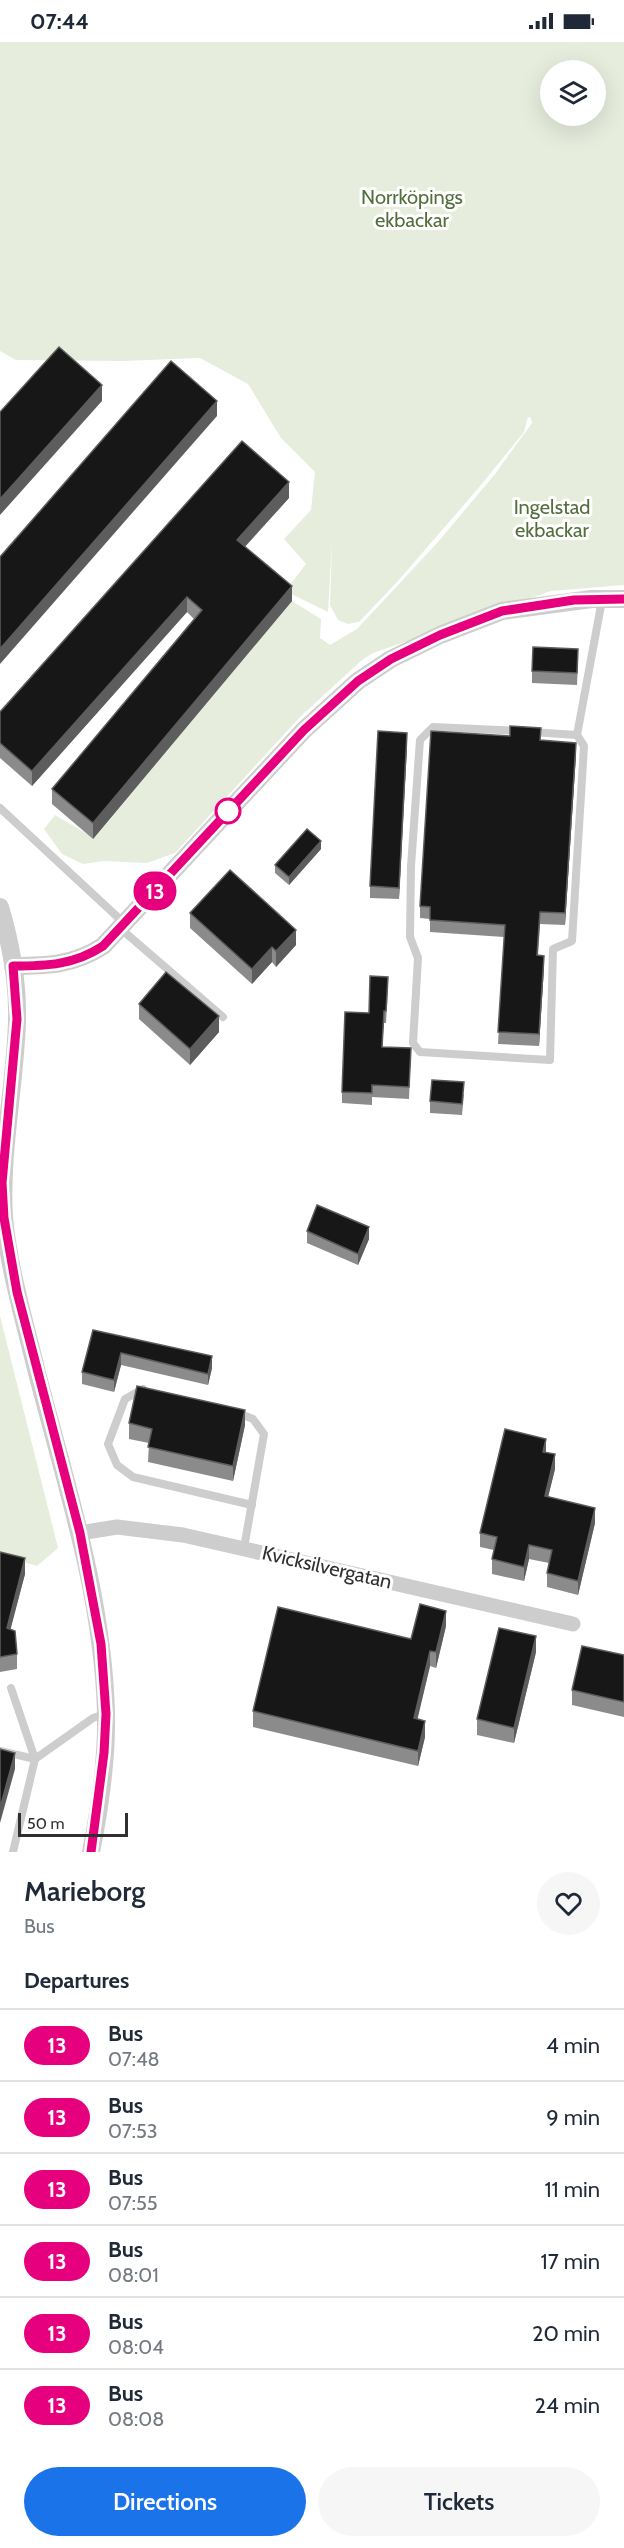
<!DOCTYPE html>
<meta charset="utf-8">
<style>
body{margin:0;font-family:Cabin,sans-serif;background:#f6f6f7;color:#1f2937;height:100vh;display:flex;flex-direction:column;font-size:22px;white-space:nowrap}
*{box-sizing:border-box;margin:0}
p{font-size:20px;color:#747a83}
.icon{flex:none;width:33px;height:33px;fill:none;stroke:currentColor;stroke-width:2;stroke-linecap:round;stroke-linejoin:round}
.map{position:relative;height:1810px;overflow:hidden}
.drawer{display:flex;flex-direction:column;background:#fff;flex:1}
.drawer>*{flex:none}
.badge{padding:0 12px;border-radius:20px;font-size:21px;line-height:39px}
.fabs{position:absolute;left:540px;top:18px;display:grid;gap:12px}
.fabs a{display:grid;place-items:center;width:66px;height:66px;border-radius:50%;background:#fff;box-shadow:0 6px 24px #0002;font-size:30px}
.scale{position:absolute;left:18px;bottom:15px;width:110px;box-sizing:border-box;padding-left:6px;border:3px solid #303030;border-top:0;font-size:16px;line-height:21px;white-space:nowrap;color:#303030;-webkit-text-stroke:4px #fff;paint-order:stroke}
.map>.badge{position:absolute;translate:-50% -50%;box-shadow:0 0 0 3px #fff}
h2{padding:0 24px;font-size:22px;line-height:54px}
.round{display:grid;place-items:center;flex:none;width:63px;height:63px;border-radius:32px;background:#f6f6f7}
.summary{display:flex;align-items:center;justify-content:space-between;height:102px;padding:0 24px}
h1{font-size:28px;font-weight:600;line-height:45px}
.cta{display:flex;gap:12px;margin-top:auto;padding:12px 24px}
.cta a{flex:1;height:69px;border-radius:36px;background:#1a73e8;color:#fff;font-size:24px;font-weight:600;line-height:69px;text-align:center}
.cta a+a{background:#f6f6f7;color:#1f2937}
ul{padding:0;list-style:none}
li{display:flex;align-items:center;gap:18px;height:72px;padding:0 24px;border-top:2px solid #e0e1e3}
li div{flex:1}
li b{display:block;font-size:22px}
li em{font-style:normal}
li .badge{min-width:66px;font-weight:700;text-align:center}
.status{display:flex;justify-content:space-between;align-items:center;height:42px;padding:0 30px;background:#fff;direction:ltr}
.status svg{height:16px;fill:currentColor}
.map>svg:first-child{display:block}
.green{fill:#e6eddd;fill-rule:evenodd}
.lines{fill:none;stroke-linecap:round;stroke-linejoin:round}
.service{stroke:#cdcdcd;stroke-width:8}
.minor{stroke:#cdcdcd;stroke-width:15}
.tertiary{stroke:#cdcdcd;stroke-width:18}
.wall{fill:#8b8b8b}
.shaded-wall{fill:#5d5d5d}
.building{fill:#171717;stroke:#5d5d5d;stroke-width:1.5}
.line-casing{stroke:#fff;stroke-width:14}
.line{stroke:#e6007e;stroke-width:9}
.stop-dot{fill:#fff;stroke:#e6007e;stroke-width:3}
.labels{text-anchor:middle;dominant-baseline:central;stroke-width:6;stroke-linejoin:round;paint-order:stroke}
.park-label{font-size:20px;fill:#516e3b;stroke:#fff}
.street-label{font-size:20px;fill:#303030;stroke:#fff}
</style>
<div class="status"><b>07:44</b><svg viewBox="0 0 49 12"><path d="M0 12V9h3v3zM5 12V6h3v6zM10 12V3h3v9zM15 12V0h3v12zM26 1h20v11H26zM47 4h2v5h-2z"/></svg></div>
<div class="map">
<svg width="624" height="1810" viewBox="0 0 624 1810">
<rect width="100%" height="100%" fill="#fff"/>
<!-- green -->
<g class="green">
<path d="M 0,0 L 624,0 L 624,543 L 551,549 L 373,611 L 362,618 L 301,674 L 175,811 L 147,821 L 104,819 L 83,822 L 62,812 L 44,787 L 55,773 L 94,796 L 292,559 L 321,577 L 320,596 L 330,603 L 357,587 L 438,500 L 495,432 L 532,381 L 531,376 L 528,375 L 524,390 L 481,443 L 398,539 L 359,580 L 348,582 L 338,578 L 330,563 L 332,498 L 328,570 L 285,549 L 306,522 L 284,497 L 311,468 L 315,430 L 281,396 L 248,342 L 200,316 L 122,319 L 16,318 L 0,309 ZM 550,28 L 596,28 L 596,74 L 550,74 Z"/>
<polygon points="0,1274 58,1506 37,1524 0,1513"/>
</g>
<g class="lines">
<!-- service -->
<g class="service">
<polyline points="519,689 433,685 420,698 411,824 410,895 418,916 413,1001 420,1010 550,1018 553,907 572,899 584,704 577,693"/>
<polyline points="531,690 577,693 602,558"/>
<polyline points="0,766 124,881"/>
<polyline points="121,887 223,975"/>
<polyline points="143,1347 125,1357 108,1402 117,1423 133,1435 252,1463"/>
<polyline points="238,1371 253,1377 264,1392 244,1506"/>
<polyline points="11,1646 35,1717 13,1810"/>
<polyline points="0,1709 35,1717 93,1676 105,1672"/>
</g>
<!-- minor -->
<polyline class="minor" points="80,1491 117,1485 183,1493 573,1582"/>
<!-- tertiary -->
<g class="tertiary">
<path d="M 0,865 C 11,902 18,941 17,979 C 15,1045 0,1110 4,1176 C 9,1227 24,1277 36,1327 C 65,1440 103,1553 106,1671 C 107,1717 100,1765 91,1810"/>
<path d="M 13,924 C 47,924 74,923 103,904 L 304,688 L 358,639 L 391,617 L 440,593 L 502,569 L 592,557 L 624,557"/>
</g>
</g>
<!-- wall -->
<g class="wall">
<polygon points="289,456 245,505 292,559 93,797 52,762 52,747 194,577 187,570 32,744 0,716 0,670"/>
<polygon points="578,619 577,643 532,641 532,629"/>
<polygon points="541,698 576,712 565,883 540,882 538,913 544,925 539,1004 498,1002 504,895 430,890 430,877 420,876 420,864"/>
<polygon points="407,703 399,857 370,856 370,844"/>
<polygon points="321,807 289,843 275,831 275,823"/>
<polygon points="190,871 296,903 276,925 272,920 252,942 190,886"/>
<polygon points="388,947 386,981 384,981 382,1005 411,1006 409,1057 372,1055 372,1063 342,1061 342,1050"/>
<polygon points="139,962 219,990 190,1023 139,977"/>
<polygon points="464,1052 462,1073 430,1071 430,1059"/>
<polygon points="307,1189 369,1197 358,1223 307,1201"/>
<polygon points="93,1288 212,1326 208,1343 121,1323 114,1350 82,1342 82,1330"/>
<polygon points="129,1381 245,1383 233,1439 148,1420 149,1401 129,1397"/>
<polygon points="546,1410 555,1427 548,1454 595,1481 578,1553 547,1545 547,1531 549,1521 529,1517 524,1539 492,1532 492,1517 494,1508 480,1505 480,1491"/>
<polygon points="0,1510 25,1532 10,1587 17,1612 17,1627 0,1630"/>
<polygon points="446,1584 436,1626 430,1624 417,1677 425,1695 418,1724 253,1685 253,1669 411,1597"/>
<polygon points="536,1610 514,1701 477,1693 477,1677"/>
<polygon points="624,1613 624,1675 572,1663 572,1648"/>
</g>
<!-- shaded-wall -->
<g class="shaded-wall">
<polygon points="102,343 102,359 0,473 0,457"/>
<polygon points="217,359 217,374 0,622 0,607"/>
<polygon points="289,440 289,456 237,513 237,498"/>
<polygon points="292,544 292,559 93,797 93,781"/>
<polygon points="187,555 187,570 32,744 32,729"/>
<polygon points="407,691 407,703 399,857 399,846"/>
<polygon points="576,701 576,712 565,883 565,871"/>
<polygon points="321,799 321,807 289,843 289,835"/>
<polygon points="296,888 296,903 276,925 276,909"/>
<polygon points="272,905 272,920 252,942 252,927"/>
<polygon points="544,914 544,925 539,1004 539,992"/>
<polygon points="219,974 219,990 190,1023 190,1007"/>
<polygon points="369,1185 369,1197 358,1223 358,1212"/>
<polygon points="121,1311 121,1323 114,1350 114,1338"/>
<polygon points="212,1314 212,1326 208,1343 208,1332"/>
<polygon points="245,1368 245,1383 233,1439 233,1424"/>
<polygon points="546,1397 546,1411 543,1410"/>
<polygon points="555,1412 555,1427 545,1468 545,1454"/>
<polygon points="595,1466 595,1481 578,1553 578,1539"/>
<polygon points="529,1503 529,1517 524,1539 524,1525"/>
<polygon points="25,1516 25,1532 7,1601 7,1586"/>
<polygon points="446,1569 446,1584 436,1626 436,1610"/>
<polygon points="536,1594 536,1610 514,1701 514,1686"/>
<polygon points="430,1609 430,1624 414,1692 414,1676"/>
<polygon points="425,1679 425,1695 418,1724 418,1709"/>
<polygon points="15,1711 15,1727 0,1781 0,1766"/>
</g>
<!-- building -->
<g class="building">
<polygon points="59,305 102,343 0,457 0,370"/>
<polygon points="171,319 217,359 0,607 0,515"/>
<polygon points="242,399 289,440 237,498 292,544 93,781 52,747 202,568 187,555 32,729 0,701 0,670"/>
<polygon points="533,605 578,607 577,631 532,629"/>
<polygon points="510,684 541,686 540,698 576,701 565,871 540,870 537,913 544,914 539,992 498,990 505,883 430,878 430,865 420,864 431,689 510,694"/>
<polygon points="378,689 407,691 399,846 370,844"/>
<polygon points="307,787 321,799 289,835 275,823"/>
<polygon points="230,828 296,888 276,909 272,905 252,927 190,871"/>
<polygon points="166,930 219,974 190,1007 139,962"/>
<polygon points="370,934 388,935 386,969 384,969 382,1005 411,1006 409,1045 372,1043 372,1051 342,1050 345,970 369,971"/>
<polygon points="432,1038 464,1040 462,1062 430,1059"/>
<polygon points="317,1163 369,1185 358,1212 307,1189"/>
<polygon points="93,1288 212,1314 208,1332 121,1311 114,1338 82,1330"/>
<polygon points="137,1344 245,1368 233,1424 148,1405 152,1387 129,1381"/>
<polygon points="505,1387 546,1397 543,1410 555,1412 545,1454 595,1466 578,1539 547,1531 552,1508 529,1503 524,1525 492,1517 497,1495 480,1491"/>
<polygon points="0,1510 25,1516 7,1586 15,1589 17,1612 0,1615"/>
<polygon points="420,1562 446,1569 436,1610 430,1609 414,1676 425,1679 418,1709 253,1669 278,1565 411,1597"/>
<polygon points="499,1586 536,1594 514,1686 477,1677"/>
<polygon points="582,1604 624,1613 624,1660 572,1648"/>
<polygon points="0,1707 15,1711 0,1766"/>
</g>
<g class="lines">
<!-- line casing -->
<g class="line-casing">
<path id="line" d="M 91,1810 L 104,1711 L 106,1672 L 101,1602 L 80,1491 L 17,1250 L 4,1176 L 2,1141 L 17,977 L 13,924 C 47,924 74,923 103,904 L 304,688 L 358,639 L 391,617 L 440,593 L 502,569 L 574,558 L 624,557"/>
</g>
<!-- line -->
<use href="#line" class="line"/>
</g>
<!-- markers -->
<circle class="stop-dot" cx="228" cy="769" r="12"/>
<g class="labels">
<!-- park labels -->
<g class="park-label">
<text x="412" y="155">Norrköpings<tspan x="412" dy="23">ekbackar</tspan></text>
<text x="552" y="465">Ingelstad<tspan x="552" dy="23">ekbackar</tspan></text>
</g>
<!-- street labels -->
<g class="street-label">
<text transform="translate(327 1525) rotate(13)">Kvicksilvergatan</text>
</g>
</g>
</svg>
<div class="fabs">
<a><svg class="icon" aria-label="layers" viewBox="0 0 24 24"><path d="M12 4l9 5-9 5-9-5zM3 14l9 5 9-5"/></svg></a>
</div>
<div class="scale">50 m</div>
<b class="badge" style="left:155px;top:849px;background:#e6007e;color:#fff">13</b>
</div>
<section class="drawer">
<div class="summary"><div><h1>Marieborg</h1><p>Bus</p></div><a class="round"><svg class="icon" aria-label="heart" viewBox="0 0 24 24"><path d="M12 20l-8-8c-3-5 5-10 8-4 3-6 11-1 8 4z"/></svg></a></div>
<h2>Departures</h2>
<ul>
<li><span class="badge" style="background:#e6007e;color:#fff">13</span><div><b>Bus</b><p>07:48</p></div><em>4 min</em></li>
<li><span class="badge" style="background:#e6007e;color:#fff">13</span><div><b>Bus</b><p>07:53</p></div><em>9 min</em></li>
<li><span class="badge" style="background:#e6007e;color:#fff">13</span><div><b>Bus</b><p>07:55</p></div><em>11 min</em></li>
<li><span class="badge" style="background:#e6007e;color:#fff">13</span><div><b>Bus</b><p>08:01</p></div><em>17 min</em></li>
<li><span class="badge" style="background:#e6007e;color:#fff">13</span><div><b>Bus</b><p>08:04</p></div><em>20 min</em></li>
<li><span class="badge" style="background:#e6007e;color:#fff">13</span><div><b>Bus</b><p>08:08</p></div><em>24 min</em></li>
</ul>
<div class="cta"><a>Directions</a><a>Tickets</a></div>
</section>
